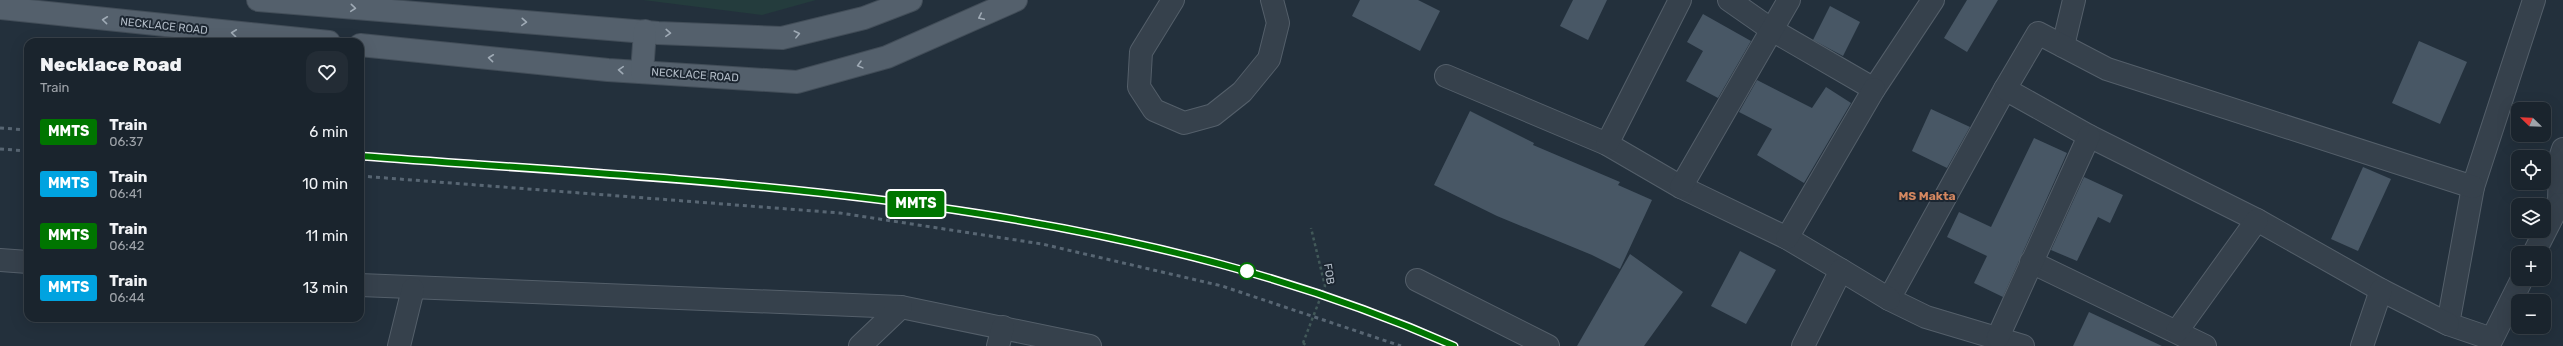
<!DOCTYPE html>
<meta charset="utf-8">
<style>
body{margin:0;font-family:Rubik,sans-serif;background:#232c35;color:#f1f3f6;height:100vh;display:flex;flex-direction:column;font-size:15px;white-space:nowrap}
*{box-sizing:border-box;margin:0}
p{font-size:13px;color:#9fa4aa}
.icon{flex:none;width:22px;height:22px;fill:none;stroke:currentColor;stroke-width:2;stroke-linecap:round;stroke-linejoin:round}
.map{position:relative;flex:1;overflow:hidden}
.sheet{position:absolute;left:24px;top:38px;width:340px;height:284px;display:flex;flex-direction:column;background:#1a242d;border-radius:12px;box-shadow:0 4px 16px #0002,0 0 0 1px #384149}
.sheet>*{flex:none}
.badge{padding:0 8px;border-radius:3px;font-size:14px;line-height:26px}
.needle{width:26px;rotate:293deg}
.fabs{position:absolute;left:2511px;top:102px;display:grid;gap:8px}
.fabs a{display:grid;place-items:center;width:40px;height:40px;border-radius:8px;background:#1a242d;box-shadow:0 4px 16px #0002,0 0 0 1px #384149;font-size:20px}
.map>.badge{position:absolute;translate:-50% -50%;box-shadow:0 0 0 2px #fff}
.round{display:grid;place-items:center;flex:none;width:42px;height:42px;border-radius:12px;background:#232c35}
.head{display:flex;align-items:center;justify-content:space-between;height:68px;padding:0 16px}
h1{font-size:19px;font-weight:800;line-height:30px}
ul{padding:0;list-style:none}
li{display:flex;align-items:center;gap:12px;height:52px;padding:0 16px}
li div{flex:1}
li b{display:block;font-size:15px}
li em{font-style:normal}
li .badge{min-width:44px;font-weight:700;text-align:center}
.map>svg:first-child{display:block}
.green{fill:#243c3d}
.building{fill:#485765}
.lines{fill:none;stroke-linecap:round;stroke-linejoin:round}
.minor-casing{stroke:#545f6a;stroke-width:24}
.major-casing{stroke:#424d58;stroke-width:24}
.path{stroke:#425959;stroke-width:2.5;stroke-dasharray:3 3;stroke-linecap:butt}
.minor{stroke:#36414c;stroke-width:22}
.major{stroke:#54606c;stroke-width:22}
.rail{stroke:#586673;stroke-width:3;stroke-dasharray:4 4;stroke-linecap:butt}
.path-bridge{stroke:#425959;stroke-width:2.5;stroke-dasharray:3 3;stroke-linecap:butt}
.oneway{stroke:#9faab5}
.line-casing{stroke:#fff;stroke-width:9}
.line{stroke:#007500;stroke-width:6}
.stop-dot{fill:#fff;stroke:#007500;stroke-width:2}
.labels{text-anchor:middle;dominant-baseline:central;stroke-width:4;stroke-linejoin:round;paint-order:stroke}
.street-label{font-size:11px;fill:#b2bcc7;stroke:#1c2631}
.neighbourhood-label{font-size:12px;font-weight:bold;fill:#d48760;stroke:#1c2631}
</style>
<div class="map">
<svg width="2563" height="346" viewBox="0 0 2563 346">
<rect width="100%" height="100%" fill="#23303c"/>
<!-- green -->
<polygon class="green" points="643,0 816,0 762,15"/>
<!-- building -->
<g class="building">
<polygon points="1360,0 1418,0 1440,11 1420,51 1352,16"/>
<polygon points="1573,0 1607,0 1588,40 1560,26"/>
<polygon points="1967,0 1998,0 1967,52 1944,38"/>
<polygon points="1830,6 1860,22 1843,56 1813,40"/>
<polygon points="1703,14 1751,41 1718,98 1686,81 1703,51 1687,42"/>
<polygon points="2419,41 2467,62 2440,124 2392,103"/>
<polygon points="1757,80 1812,108 1826,87 1851,103 1804,183 1757,155 1772,129 1739,112"/>
<polygon points="1931,109 1970,127 1947,168 1912,151"/>
<polygon points="1470,111 1534,143 1533,145 1620,182 1618,185 1652,200 1620,269 1592,255 1497,216 1434,185"/>
<polygon points="2034,138 2067,153 2003,297 1974,283 1987,256 1947,237 1959,212 1991,227"/>
<polygon points="2363,167 2391,179 2358,251 2331,239"/>
<polygon points="2084,177 2123,195 2110,223 2098,217 2077,261 2051,250"/>
<polygon points="1740,251 1776,270 1746,324 1711,306"/>
<polygon points="1630,254 1683,292 1644,346 1577,346"/>
<polygon points="2089,312 2162,346 2073,346"/>
</g>
<g class="lines">
<!-- minor casing -->
<g class="minor-casing">
<g id="minor">
<polyline points="1173,0 1141,52 1139,87 1154,110 1184,123 1213,115 1242,92 1269,59 1278,23 1272,0"/>
<polyline points="1729,0 1772,30 1874,89 1933,0"/>
<polyline points="2063,46 2074,0"/>
<polyline points="1446,76 1607,144 1681,187 1787,238 1841,270"/>
<polyline points="2005,89 1889,299 1926,317 2023,346"/>
<polyline points="1607,144 1680,0"/>
<polyline points="2563,149 2560,158 2559,204 2563,206"/>
<polyline points="1681,187 1789,0"/>
<polyline points="1787,238 1874,89"/>
<polyline points="2534,253 2559,204"/>
<polyline points="0,260 28,262"/>
<polyline points="2031,262 2205,346"/>
<polyline points="2522,279 2492,339 2448,324 2473,187 2534,0"/>
<polyline points="1417,280 1548,346"/>
<polyline points="360,285 901,307 1090,346"/>
<polyline points="2448,324 2381,290 2257,220 2089,136 2005,89 2038,33 2107,69 2473,187"/>
<polyline points="2177,331 2257,220"/>
<polyline points="1998,337 2089,136"/>
<polyline points="399,346 413,289"/>
<polyline points="860,346 901,307"/>
<polyline points="998,346 1003,327"/>
<polyline points="1803,346 1841,270 1889,299"/>
<polyline points="2362,346 2381,290"/>
</g>
</g>
<!-- major casing -->
<g class="major-casing">
<g id="major">
<polyline points="258,0 658,33 782,38 864,18 911,0"/>
<polyline points="0,8 329,42"/>
<polyline points="360,45 608,70 797,82 887,57 1016,0"/>
<polyline points="642,72 645,31"/>
</g>
</g>
<!-- path -->
<polyline class="path" points="1303,343 1307,346"/>
<!-- minor -->
<use href="#minor" class="minor"/>
<!-- major -->
<use href="#major" class="major"/>
<!-- rail -->
<g class="rail">
<polyline points="0,128 28,130"/>
<polyline points="0,149 28,151"/>
<polyline points="360,156 843,193 1048,224 1229,265 1389,317 1454,346"/>
<polyline points="360,176 840,213 1042,244 1222,286 1401,346"/>
</g>
<!-- path-bridge -->
<polyline class="path-bridge" points="1303,343 1325,286 1311,228"/>
</g>
<!-- one-way arrows -->
<defs><path id="oneway-chevron" d="M-2-3.5L2.5 0L-2 3.5" fill="none" stroke-width="1.6" stroke-linecap="round" stroke-linejoin="round"/></defs>
<g class="oneway">
<use href="#oneway-chevron" transform="translate(353 8) rotate(5)"/>
<use href="#oneway-chevron" transform="translate(981 17) rotate(155)"/>
<use href="#oneway-chevron" transform="translate(105 20) rotate(-174)"/>
<use href="#oneway-chevron" transform="translate(524 22) rotate(4)"/>
<use href="#oneway-chevron" transform="translate(234 33) rotate(-174)"/>
<use href="#oneway-chevron" transform="translate(668 33) rotate(3)"/>
<use href="#oneway-chevron" transform="translate(797 34) rotate(-14)"/>
<use href="#oneway-chevron" transform="translate(491 58) rotate(-174)"/>
<use href="#oneway-chevron" transform="translate(860 65) rotate(165)"/>
<use href="#oneway-chevron" transform="translate(621 70) rotate(-176)"/>
</g>
<g class="lines">
<!-- line casing -->
<g class="line-casing">
<path id="line" d="M 360,156 C 729,184 1110,194 1454,346"/>
</g>
<!-- line -->
<use href="#line" class="line"/>
</g>
<!-- markers -->
<circle class="stop-dot" cx="1247" cy="271" r="8"/>
<g class="labels">
<!-- street labels -->
<g class="street-label">
<text transform="translate(164 26) rotate(6)">NECKLACE ROAD</text>
<text transform="translate(695 75) rotate(4)">NECKLACE ROAD</text>
<text transform="translate(1329 274) rotate(81)">FOB</text>
</g>
<!-- neighbourhood labels -->
<g class="neighbourhood-label">
<text x="1927" y="196">MS Makta</text>
</g>
</g>
</svg>
<div class="fabs">
<a><svg class="needle" viewBox="-14 -14 28 28"><path d="M0-13l5 13h-10z" fill="#e53935"/><path d="M0 13l5-13h-10z" fill="#9fa4aa"/></svg></a>
<a><svg class="icon" aria-label="locate" viewBox="0 0 24 24"><circle cx="12" cy="12" r="6"/><path d="M12 2v4M12 18v4M2 12h4M18 12h4"/></svg></a>
<a><svg class="icon" aria-label="layers" viewBox="0 0 24 24"><path d="M12 4l9 5-9 5-9-5zM3 14l9 5 9-5"/></svg></a>
<a>+</a>
<a>−</a>
</div>
<b class="badge" style="left:916px;top:204px;background:#007500;color:#fff">MMTS</b>
<section class="sheet">
<div class="head"><div><h1>Necklace Road</h1><p>Train</p></div><a class="round"><svg class="icon" aria-label="heart" viewBox="0 0 24 24"><path d="M12 20l-8-8c-3-5 5-10 8-4 3-6 11-1 8 4z"/></svg></a></div>
<ul>
<li><span class="badge" style="background:#007500;color:#fff">MMTS</span><div><b>Train</b><p>06:37</p></div><em>6 min</em></li>
<li><span class="badge" style="background:#00a3e0;color:#fff">MMTS</span><div><b>Train</b><p>06:41</p></div><em>10 min</em></li>
<li><span class="badge" style="background:#007500;color:#fff">MMTS</span><div><b>Train</b><p>06:42</p></div><em>11 min</em></li>
<li><span class="badge" style="background:#00a3e0;color:#fff">MMTS</span><div><b>Train</b><p>06:44</p></div><em>13 min</em></li>
</ul>
</section>
</div>
